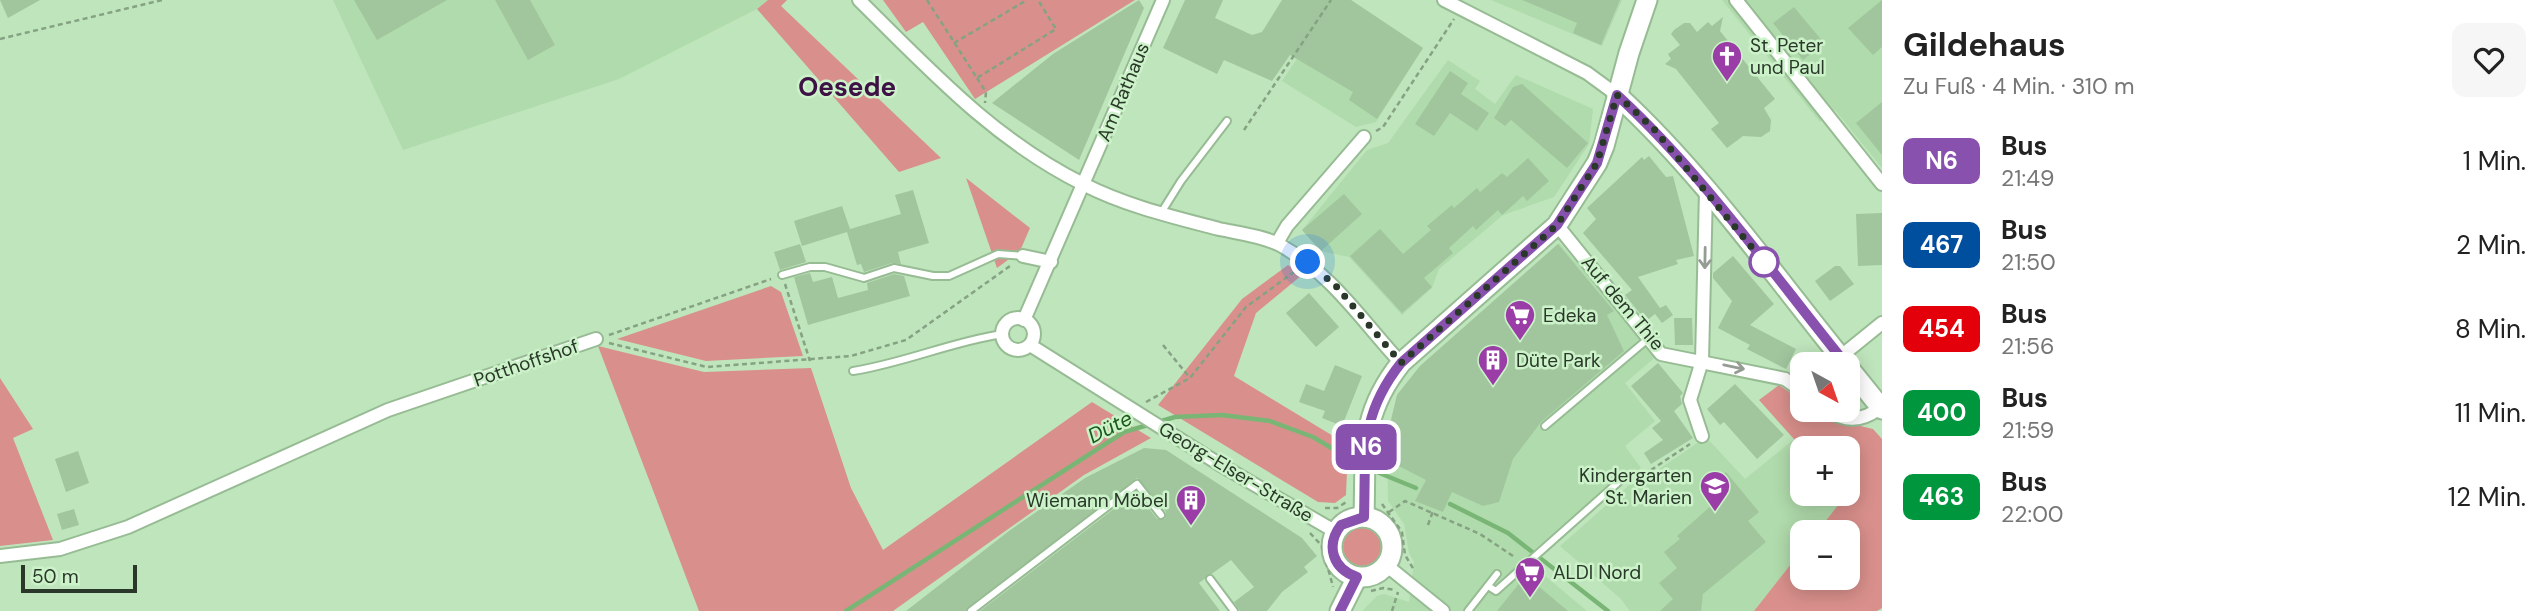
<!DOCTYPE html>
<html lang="de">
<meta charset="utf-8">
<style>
body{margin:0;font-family:"DM Sans",sans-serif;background:#f6f6f6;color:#222;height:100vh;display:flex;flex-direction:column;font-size:26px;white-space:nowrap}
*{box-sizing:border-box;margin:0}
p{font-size:23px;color:#767676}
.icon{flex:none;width:38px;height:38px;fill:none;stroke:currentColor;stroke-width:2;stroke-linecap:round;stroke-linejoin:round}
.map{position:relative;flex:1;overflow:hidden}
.drawer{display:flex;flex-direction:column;background:#fff;width:665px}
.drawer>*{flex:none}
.badge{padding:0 14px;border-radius:10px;font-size:24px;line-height:46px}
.needle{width:46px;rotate:140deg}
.tools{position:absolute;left:1790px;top:352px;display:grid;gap:14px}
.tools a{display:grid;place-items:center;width:70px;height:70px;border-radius:14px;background:#fff;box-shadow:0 4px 18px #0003;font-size:35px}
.scale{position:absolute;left:21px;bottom:18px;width:116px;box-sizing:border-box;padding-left:7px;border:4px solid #293828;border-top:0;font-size:19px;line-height:24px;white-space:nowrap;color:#293828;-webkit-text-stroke:5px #ccf2c9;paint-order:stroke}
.you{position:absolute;width:35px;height:35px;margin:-18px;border:5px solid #fff;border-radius:50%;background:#1a73e8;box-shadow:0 0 0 10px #1a73e833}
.map>.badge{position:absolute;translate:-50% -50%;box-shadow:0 0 0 4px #fff}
.round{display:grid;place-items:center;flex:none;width:74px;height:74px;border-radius:14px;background:#f6f6f6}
.summary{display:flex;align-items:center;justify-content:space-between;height:119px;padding:0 21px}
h1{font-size:33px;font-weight:700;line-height:52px}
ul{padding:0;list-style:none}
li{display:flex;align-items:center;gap:21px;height:84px;padding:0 21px}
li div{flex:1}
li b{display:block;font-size:26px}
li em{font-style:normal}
li .badge{min-width:77px;font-weight:700;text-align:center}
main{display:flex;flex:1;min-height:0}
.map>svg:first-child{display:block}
.built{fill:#b0dbac}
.green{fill:#d9908c}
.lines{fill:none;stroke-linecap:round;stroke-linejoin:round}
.stream{stroke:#79b675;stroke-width:4.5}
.building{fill:#a1c69e}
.lane-casing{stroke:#97bc94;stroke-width:10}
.street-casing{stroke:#97bc94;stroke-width:16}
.secondary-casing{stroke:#97bc94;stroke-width:23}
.path{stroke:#85a283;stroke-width:2.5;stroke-dasharray:5 3.5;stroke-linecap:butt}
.lane{stroke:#fff;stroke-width:6}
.street{stroke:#fff;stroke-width:12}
.secondary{stroke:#fff;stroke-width:19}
.oneway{stroke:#949c94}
.line-casing{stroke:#fff;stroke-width:16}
.line{stroke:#8951ae;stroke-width:10}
.walk{stroke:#293828;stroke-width:7;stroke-dasharray:0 12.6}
.stop-dot{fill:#fff;stroke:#8951ae;stroke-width:3.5}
.labels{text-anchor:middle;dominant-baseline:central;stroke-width:5;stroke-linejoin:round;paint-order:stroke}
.poi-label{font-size:19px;fill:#293828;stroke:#ccf2c9;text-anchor:start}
.street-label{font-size:19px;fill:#293828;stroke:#ccf2c9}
.water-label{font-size:21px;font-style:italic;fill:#1b591a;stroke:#ccf2c9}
.district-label{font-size:26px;font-weight:bold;fill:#3f1245;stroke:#ccf2c9}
</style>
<main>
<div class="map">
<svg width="1882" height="611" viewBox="0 0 1882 611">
<rect width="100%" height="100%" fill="#bfe5bc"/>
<!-- built -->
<g class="built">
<polygon points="333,0 768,0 757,9 619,79 403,150"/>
<polygon points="1337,0 1351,0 1423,48 1376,122 1356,127 1282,81"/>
<polygon points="1491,0 1622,0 1602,46"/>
<polygon points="1722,0 1882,0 1882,168 1835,110 1820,122"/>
<polygon points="1448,60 1480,81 1475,89 1495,104 1516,75 1593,109 1589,144 1554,197 1503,215 1439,269 1432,288 1402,315 1349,257 1320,251 1302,230 1367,150 1388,143"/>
<polygon points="1559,243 1658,355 1625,383 1655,421 1625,446 1641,468 1532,565 1587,611 1362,611 1377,596 1384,594 1409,602 1414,562 1409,553 1404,524 1388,501 1387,437 1397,395 1420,366"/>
<polygon points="1706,437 1745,479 1793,440 1802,448 1802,494 1848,494 1817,532 1802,532 1802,550 1754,611 1630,611 1621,599 1560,546 1644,472 1652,474"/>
</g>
<!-- green -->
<g class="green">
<polygon points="768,0 787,0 781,6 941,158 899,172 757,9"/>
<polygon points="883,0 1135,0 975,99 923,22 906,32"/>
<polygon points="966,178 1030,228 1020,251 997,268"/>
<polygon points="1288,265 1302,275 1256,313 1234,376 1348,445 1346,495 1335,503 1318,502 1158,405 1242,299"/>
<polygon points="771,286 781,292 803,356 706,361 617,339"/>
<polygon points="598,346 704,372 811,368 851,488 883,550 1092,402 1151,438 1084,475 893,611 699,611"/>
<polygon points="0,378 33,429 13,438 53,540 0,546"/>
<polygon points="1779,385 1802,401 1802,410 1815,410 1827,418 1873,429 1882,439 1882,608 1877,611 1754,611 1802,550 1802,578 1848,578 1848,532 1817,532 1850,490 1848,448 1802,448 1759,400"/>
<circle cx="1362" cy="547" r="19"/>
</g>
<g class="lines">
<!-- stream -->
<g class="stream">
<polyline points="1372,470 1416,488"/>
<polyline points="1450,504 1508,533 1608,611"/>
<polyline points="846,611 1124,432 1175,417 1222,415 1270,421 1313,437 1360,465"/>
</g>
</g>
<!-- building -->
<g class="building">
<polygon points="0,0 40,0 8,18"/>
<polygon points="354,0 447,0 377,40"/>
<polygon points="495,0 530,0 555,45 528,60"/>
<polygon points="1139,0 1144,8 1079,160 992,103 1053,54"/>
<polygon points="1185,0 1223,0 1215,18 1252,35 1262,32 1282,0 1351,0 1423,48 1377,119 1349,100 1353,92 1290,55 1272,81 1224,60 1217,74 1163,48"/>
<polygon points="1522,0 1620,0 1601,45 1573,33 1577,23"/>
<polygon points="1882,0 1882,47 1873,55 1848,28"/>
<polygon points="1794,7 1824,43 1803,60 1773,23"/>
<polygon points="1723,17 1720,31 1775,99 1764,108 1771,120 1770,131 1761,137 1743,136 1727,148 1711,129 1719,123 1676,69 1665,64 1671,59 1668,54 1680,45 1671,34 1674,30 1684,23 1690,23 1697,32 1708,22 1712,26"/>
<polygon points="1450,71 1468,83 1461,94 1489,113 1477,131 1450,113 1434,136 1415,124"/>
<polygon points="1522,84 1588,143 1567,168 1511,120 1505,126 1494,118 1513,87"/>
<polygon points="1882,102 1882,155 1856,123"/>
<polygon points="1649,156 1666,177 1673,176 1694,256 1676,260 1678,264 1638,277 1660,308 1666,305 1673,315 1662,323 1655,314 1646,321 1625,295 1632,290 1583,233 1596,219 1587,208 1642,157 1644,160"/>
<polygon points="1528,158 1549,181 1527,201 1523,196 1502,215 1498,210 1476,230 1473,226 1449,248 1453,253 1424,278 1432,287 1402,313 1350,256 1380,229 1403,254 1431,230 1427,226 1452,205 1454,208 1477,188 1480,192 1502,173 1507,177"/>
<polygon points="913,190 929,243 898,252 901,264 892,263 864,272 861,264 857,265 847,232 802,246 794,221 842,206 850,229 901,214 895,195"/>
<polygon points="1344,194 1362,214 1321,251 1302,230"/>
<polygon points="1882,213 1882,265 1858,266 1856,214"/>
<polygon points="800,244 806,262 780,270 774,252"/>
<polygon points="1558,244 1614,311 1607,315 1624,351 1541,422 1513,459 1499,502 1483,506 1452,492 1443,512 1415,501 1426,480 1391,462 1387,437 1397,395 1420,366"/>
<polygon points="1733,256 1774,304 1750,325 1796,349 1786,369 1747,349 1750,345 1718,328 1732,301 1713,278 1713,273"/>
<polygon points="1835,266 1840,266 1854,284 1830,301 1815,281"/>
<polygon points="810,273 813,282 832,277 838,298 868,290 867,283 894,274 904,276 910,296 808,325 794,277"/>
<polygon points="1309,293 1339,327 1316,347 1286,313"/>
<polygon points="1674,318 1692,318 1693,345 1675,345"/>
<polygon points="1658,363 1683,393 1680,396 1682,404 1674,411 1693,438 1651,464 1644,453 1663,440 1652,428 1661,421 1631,386"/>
<polygon points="1335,365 1362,376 1342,426 1322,418 1325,411 1299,402 1306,384 1324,391"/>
<polygon points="1735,384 1784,435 1757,459 1724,422 1720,425 1707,409"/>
<polygon points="1144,448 1166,450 1302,538 1317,556 1304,567 1308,572 1282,592 1267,611 1240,611 1234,602 1254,587 1231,560 1199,583 1220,611 980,611 1136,492 1157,519 1165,519 1166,512 1137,478 965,611 906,611 1009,531 1085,478"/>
<polygon points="78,451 89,483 66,492 55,459"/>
<polygon points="1726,472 1759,512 1748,521 1766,542 1703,594 1701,611 1660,611 1673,599 1659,583 1677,568 1664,552 1680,539 1677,536 1712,505 1702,492"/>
<polygon points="74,509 79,525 62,530 57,514"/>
<polygon points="1525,576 1531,580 1568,611 1497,611"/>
</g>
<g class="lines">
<!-- lane casing -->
<g class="lane-casing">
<g id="lane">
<polyline points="1161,213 1181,181 1227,121"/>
<polyline points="782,275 810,267 825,267 864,278 894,268 933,276 949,276 998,254 1023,256"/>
<path d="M 853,371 C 904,363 951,342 1002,334"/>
<polyline points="1545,426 1649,338"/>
<polyline points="1210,579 1234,611"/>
<polyline points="1488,586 1496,591 1623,478"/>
<polyline points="971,611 1137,484 1161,515"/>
<polyline points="1468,611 1497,574"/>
</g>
</g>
<!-- street casing -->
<g class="street-casing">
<g id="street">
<path d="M 859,0 C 929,69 994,140 1083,184 C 1126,206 1173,217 1219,229 C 1238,233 1263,236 1280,245 C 1332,274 1362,321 1401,363"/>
<polyline points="1444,0 1587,73 1617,95"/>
<polyline points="1736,0 1882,184"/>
<polyline points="1557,225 1661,354 1785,379 1802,391"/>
<polyline points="1277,243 1287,226 1364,137"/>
<polyline points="1023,256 1051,262"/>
<circle cx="1018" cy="334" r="16"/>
<polyline points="1024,320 1163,0"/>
<polyline points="1030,345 1219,464 1336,532"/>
<polyline points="1840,357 1882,323"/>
<path d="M 1827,410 C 1846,423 1864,421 1881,407"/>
<polyline points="1702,436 1690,400 1702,361 1706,190"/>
<polyline points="0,556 60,549 128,527 388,410 596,339"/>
<polyline points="1386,565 1443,611"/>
</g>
</g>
<!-- secondary casing -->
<g class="secondary-casing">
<g id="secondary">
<path d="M 1617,95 C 1703,174 1772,273 1846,364"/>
<polyline points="1848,367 1882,409"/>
<circle cx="1362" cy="547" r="30"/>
<path d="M 1364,517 C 1366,453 1359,416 1401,363 L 1557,225 L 1597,163 L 1604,146 L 1629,53 L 1647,0"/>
<polyline points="1340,611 1357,577"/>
</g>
</g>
<!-- path -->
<g class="path">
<polyline points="927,0 977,78 1056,29 1038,0"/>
<polyline points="0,39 162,0"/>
<polyline points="954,43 1027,0"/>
<polyline points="977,78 986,92 985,103"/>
<polyline points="1244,130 1331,0"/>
<polyline points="1376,131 1383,127 1454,19"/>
<polyline points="785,284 810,361"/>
<polyline points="609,335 771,279"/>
<polyline points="609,343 707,367 851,356 906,340 1010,266"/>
<polyline points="1163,345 1190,378"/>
<polyline points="1146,402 1190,378 1246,307 1294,272"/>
<polyline points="1651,470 1690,444"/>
<polyline points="1382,504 1402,532 1405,555 1414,570"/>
<polyline points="1325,508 1337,508 1348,501"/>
<polyline points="1389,512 1405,501 1480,534 1516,558"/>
<polyline points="1428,525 1433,511"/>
<polyline points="1310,533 1322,546 1333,587"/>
<polyline points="1371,591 1383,588 1395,590"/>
<polyline points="1392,611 1398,592"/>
</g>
<!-- lane -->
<use href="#lane" class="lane"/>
<!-- street -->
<use href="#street" class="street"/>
<!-- secondary -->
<use href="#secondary" class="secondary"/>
</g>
<!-- one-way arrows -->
<defs><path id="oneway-shaft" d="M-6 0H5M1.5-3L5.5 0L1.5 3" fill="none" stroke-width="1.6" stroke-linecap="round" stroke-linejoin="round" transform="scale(1.75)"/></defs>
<g class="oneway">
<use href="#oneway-shaft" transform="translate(1705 258) rotate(91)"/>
<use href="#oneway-shaft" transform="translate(1734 367) rotate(12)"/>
</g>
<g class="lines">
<!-- line casing -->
<g class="line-casing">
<path id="line" d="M 1340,611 L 1357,577 C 1333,569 1325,546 1341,525 L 1364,517 C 1366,453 1359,416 1401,363 L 1557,225 L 1597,163 L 1617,95 C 1703,174 1772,273 1846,364"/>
</g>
<!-- line -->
<use href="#line" class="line"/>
<!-- walk -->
<polyline class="walk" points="1308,262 1336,286 1401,363 1557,225 1597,163 1617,95 1654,129 1764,262"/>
</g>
<!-- icons -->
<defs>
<g id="church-pin" transform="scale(1.575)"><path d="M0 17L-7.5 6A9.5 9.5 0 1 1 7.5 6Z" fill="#9a3da6" stroke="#ccf2c9"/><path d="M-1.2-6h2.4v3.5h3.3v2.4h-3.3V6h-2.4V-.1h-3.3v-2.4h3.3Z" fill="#fff"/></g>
<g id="supermarket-pin" transform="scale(1.575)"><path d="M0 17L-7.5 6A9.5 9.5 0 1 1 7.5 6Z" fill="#9a3da6" stroke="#ccf2c9"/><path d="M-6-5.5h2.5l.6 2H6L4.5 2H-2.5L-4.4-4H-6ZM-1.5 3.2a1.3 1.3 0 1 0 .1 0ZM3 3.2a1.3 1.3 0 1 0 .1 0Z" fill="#fff"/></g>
<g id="building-pin" transform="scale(1.575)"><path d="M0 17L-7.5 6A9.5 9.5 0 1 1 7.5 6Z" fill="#9a3da6" stroke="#ccf2c9"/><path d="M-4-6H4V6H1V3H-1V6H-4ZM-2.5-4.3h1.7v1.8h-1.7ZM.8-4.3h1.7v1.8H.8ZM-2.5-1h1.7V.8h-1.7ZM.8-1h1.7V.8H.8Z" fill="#fff"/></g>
<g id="school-pin" transform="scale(1.575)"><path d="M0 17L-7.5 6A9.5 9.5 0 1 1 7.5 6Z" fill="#9a3da6" stroke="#ccf2c9"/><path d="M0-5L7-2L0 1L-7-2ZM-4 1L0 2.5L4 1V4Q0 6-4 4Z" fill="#fff"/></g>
</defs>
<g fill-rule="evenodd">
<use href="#church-pin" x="1727" y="56"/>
<use href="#supermarket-pin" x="1520" y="315"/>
<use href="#building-pin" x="1493" y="360"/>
<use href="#school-pin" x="1715" y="486"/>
<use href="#building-pin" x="1191" y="500"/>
<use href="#supermarket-pin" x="1530" y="572"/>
</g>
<!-- markers -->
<circle class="stop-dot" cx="1764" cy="262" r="14"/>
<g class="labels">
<!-- poi labels -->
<g class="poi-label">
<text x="1750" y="45">St. Peter<tspan x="1750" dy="22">und Paul</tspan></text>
<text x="1543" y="315">Edeka</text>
<text x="1516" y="360">Düte Park</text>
<text x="1692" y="475" text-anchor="end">Kindergarten<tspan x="1692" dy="22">St. Marien</tspan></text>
<text x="1168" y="500" text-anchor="end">Wiemann Möbel</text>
<text x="1553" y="572">ALDI Nord</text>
</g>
<!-- street labels -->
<g class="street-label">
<text transform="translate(1123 92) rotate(-67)">Am Rathaus</text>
<text transform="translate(1623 303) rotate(50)">Auf dem Thie</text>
<text transform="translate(526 363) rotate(-19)">Potthoffshof</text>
<text transform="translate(1236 472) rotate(31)">Georg-Elser-Straße</text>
</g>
<!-- water labels -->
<g class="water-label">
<text transform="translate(1110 427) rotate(-27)">Düte</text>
</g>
<!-- district labels -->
<g class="district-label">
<text x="847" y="87">Oesede</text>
</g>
</g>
</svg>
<div class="tools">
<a><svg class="needle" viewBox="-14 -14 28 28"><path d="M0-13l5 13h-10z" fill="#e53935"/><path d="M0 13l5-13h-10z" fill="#767676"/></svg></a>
<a>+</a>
<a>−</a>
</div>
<div class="scale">50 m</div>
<div class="you" style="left:1308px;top:262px"></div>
<b class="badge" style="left:1366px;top:447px;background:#8951ae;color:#fff">N6</b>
</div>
<section class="drawer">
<div class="summary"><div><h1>Gildehaus</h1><p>Zu Fuß · 4 Min. · 310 m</p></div><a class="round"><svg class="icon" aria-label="heart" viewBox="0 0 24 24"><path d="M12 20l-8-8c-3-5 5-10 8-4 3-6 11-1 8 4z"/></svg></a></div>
<ul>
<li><span class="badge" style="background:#8951ae;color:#fff">N6</span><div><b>Bus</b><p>21:49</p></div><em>1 Min.</em></li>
<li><span class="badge" style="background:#004e9e;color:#fff">467</span><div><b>Bus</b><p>21:50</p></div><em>2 Min.</em></li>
<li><span class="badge" style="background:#e3000b;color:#fff">454</span><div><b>Bus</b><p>21:56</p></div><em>8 Min.</em></li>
<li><span class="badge" style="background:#00963e;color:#fff">400</span><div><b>Bus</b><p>21:59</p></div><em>11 Min.</em></li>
<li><span class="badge" style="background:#00963e;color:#fff">463</span><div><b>Bus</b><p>22:00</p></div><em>12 Min.</em></li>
</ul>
</section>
</main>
